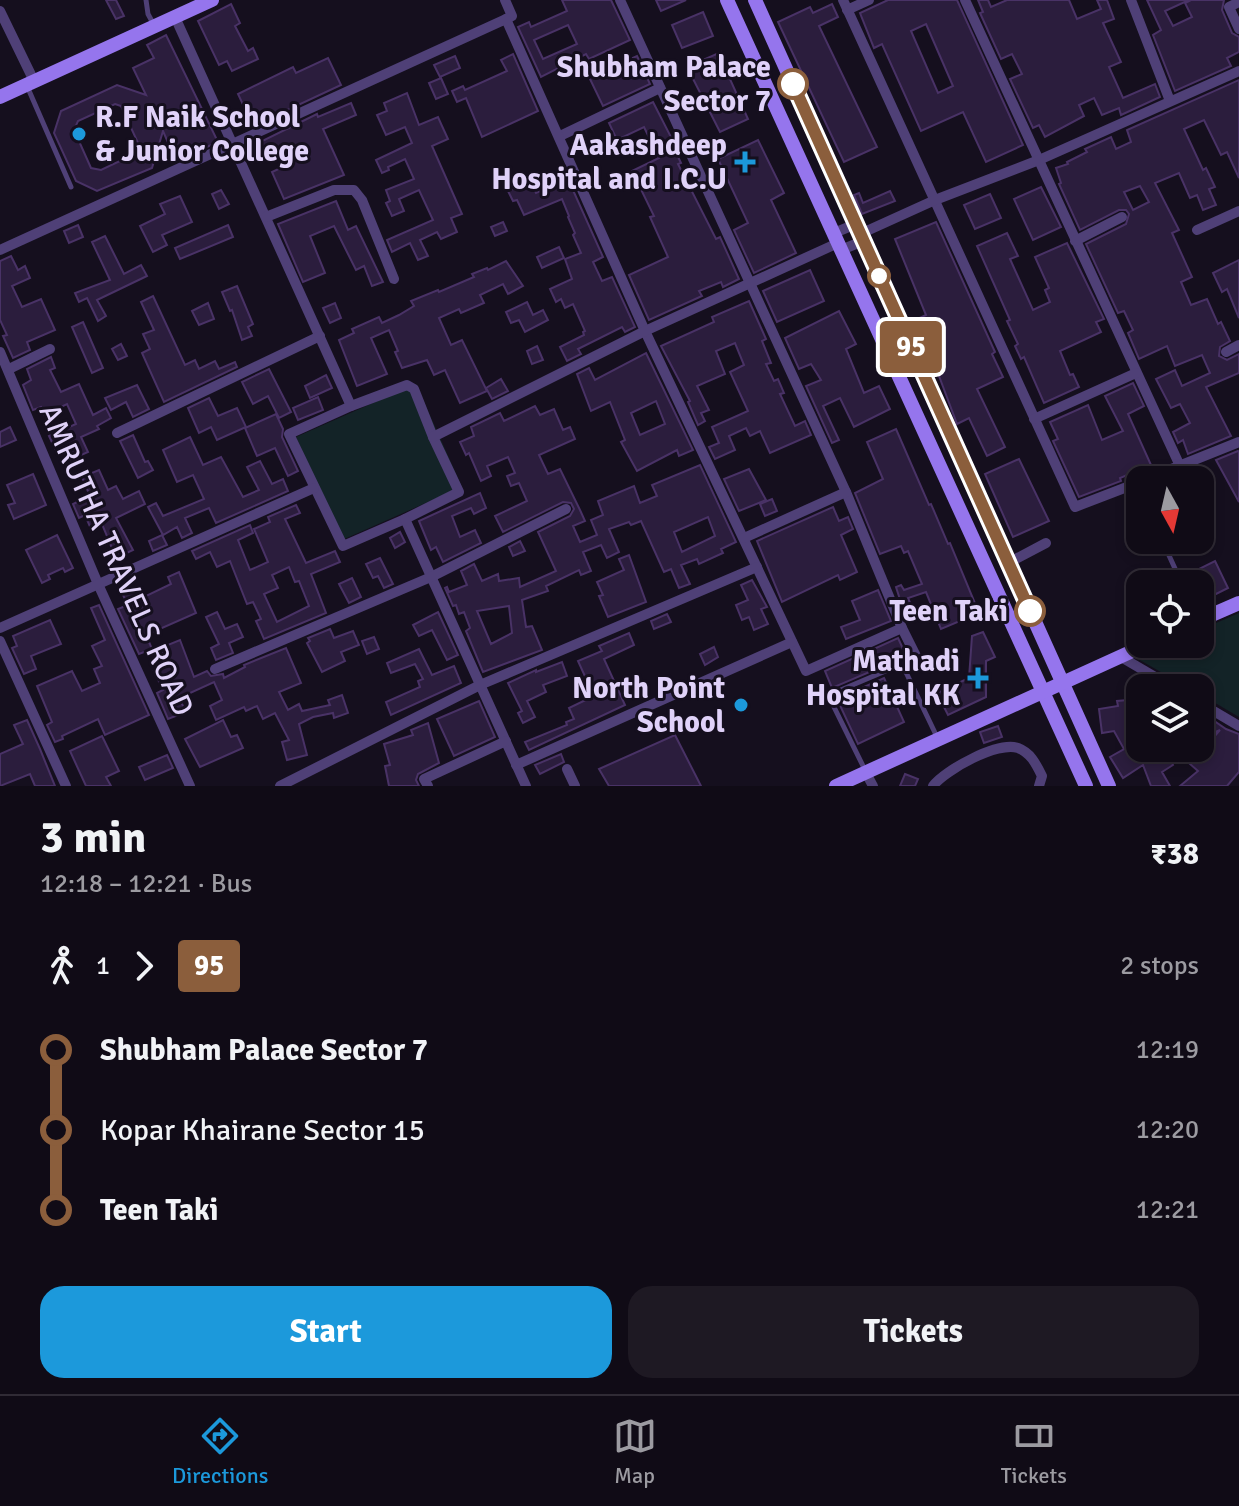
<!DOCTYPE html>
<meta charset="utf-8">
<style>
body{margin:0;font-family:Signika,sans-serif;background:#1e1923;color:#f1f3f6;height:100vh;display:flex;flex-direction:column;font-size:30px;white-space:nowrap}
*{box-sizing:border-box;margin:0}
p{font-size:26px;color:#9c9ba1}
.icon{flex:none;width:44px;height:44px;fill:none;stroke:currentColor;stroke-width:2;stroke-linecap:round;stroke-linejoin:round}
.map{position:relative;height:786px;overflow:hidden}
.drawer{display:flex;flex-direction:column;background:#100b16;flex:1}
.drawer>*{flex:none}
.badge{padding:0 16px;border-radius:6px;font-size:28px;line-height:52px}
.needle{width:52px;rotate:172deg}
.fabs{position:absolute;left:1126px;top:466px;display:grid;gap:16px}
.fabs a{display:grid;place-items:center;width:88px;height:88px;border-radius:16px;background:#100b16;box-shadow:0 4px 12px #0003,0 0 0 2px #302b35;font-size:40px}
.map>.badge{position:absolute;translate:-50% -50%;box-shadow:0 0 0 4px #fff}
.legs{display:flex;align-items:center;gap:12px;height:88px;padding:0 40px;font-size:26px}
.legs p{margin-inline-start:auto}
.summary{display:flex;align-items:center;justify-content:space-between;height:136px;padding:0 40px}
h1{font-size:44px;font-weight:800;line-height:60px}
.primary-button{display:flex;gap:16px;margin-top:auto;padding:16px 40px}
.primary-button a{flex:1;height:92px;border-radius:24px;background:#1c99db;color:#fff;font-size:32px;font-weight:800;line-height:92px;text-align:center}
.primary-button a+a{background:#1e1923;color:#f1f3f6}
ul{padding:0 40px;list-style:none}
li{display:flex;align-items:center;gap:28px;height:80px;font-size:30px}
li i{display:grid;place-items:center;width:12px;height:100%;margin:0 10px;background:currentColor}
li i::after{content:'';width:20px;height:20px;margin:-10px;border:6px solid;border-radius:50%;background:#100b16}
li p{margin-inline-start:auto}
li:first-child i{background:linear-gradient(#0000 50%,currentColor 0)}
li:last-child i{background:linear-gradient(currentColor 50%,#0000 0)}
.menu{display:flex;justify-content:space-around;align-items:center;height:112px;border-top:2px solid #302b35;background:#100b16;font-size:22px;color:#9c9ba1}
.menu a{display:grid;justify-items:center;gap:4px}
.menu .selected{color:#1c99db}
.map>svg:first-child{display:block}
.green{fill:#132327}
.building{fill:#2b1d3d;stroke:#493266;stroke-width:2;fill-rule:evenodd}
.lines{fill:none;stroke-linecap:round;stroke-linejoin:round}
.lane{stroke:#4f4077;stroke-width:5}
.street{stroke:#4f4077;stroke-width:10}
.secondary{stroke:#9575ed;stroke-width:14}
.line-1-casing{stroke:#fff;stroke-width:18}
.line-1{stroke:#8b5e3c;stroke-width:12}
.stop-1-dot{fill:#fff;stroke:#8b5e3c;stroke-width:4}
.poi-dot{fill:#1c99db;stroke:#150f1e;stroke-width:3}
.labels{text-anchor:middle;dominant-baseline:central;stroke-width:6;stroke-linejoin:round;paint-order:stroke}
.stop-label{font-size:30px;font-weight:bold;fill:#e0d2f9;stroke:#150f1e;text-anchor:end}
.poi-label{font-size:30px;font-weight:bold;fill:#e0d2f9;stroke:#150f1e;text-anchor:end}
.street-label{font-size:30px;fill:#e0d2f9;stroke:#150f1e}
</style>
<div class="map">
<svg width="1239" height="786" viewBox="0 0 1239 786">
<rect width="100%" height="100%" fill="#150f1e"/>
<!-- green -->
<g class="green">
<polygon points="416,384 462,487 342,540 296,437"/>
<polygon points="1239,613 1239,717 1200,694 1200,688 1189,688 1138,659 1170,644 1200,644 1200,630"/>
</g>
<!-- building -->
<g class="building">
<polygon points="106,0 116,0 124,16 116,19"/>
<path d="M 562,0 L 611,0 L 630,40 L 589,59 L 586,54 L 541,77 L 518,27 L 529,22 L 531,27 L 567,11 ZM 568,25 L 577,44 L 543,59 L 534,40 Z"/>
<polygon points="656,0 686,0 661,11"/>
<path d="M 888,0 L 957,0 L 1023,145 L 986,162 L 963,112 L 921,131 L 882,44 L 874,48 L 860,13 ZM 926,24 L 953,86 L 938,93 L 911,31 Z"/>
<polygon points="978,0 988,0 991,7 1007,0 1069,0 1077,19 1101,9 1097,0 1107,0 1114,19 1103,23 1121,62 1109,67 1123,98 1155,84 1160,97 1121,115 1119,108 1102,115 1094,98 1079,105 1084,116 1045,137 1039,125 1033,128 1010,79 1022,74 1012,54 1001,59 980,13 983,12"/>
<polygon points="1147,0 1189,0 1165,11 1173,26 1192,17 1185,3 1191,0 1224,0 1222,10 1232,33 1239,37 1239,52 1227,58 1231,66 1175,91 1153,35 1161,30"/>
<polygon points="231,4 240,23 235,26 248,51 253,48 258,59 232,71 227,61 219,65 198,21"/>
<polygon points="832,4 838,17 819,26 877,147 844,162 778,22 810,7 813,13"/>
<polygon points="703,12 713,36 682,48 672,25"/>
<path d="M 166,35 L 218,142 L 176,161 L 163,131 L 152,168 L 97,191 L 76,181 L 54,133 L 61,111 L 117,85 L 146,95 L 133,68 L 154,58 L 147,45 ZM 115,104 L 121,106 L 139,145 L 137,153 L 101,170 L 91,168 L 74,130 L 78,121 Z"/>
<polygon points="721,52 731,76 729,77 748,119 720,132 687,67"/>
<polygon points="513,54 538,111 482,137 466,98 457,102 452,91 463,86 465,90 507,71 501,60"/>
<polygon points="455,56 460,68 440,77 434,65"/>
<polygon points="637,56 650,84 603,106 589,77"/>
<polygon points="328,58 341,85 253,126 238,94 293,67 296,73"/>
<polygon points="441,78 448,94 436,99 429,83"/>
<path d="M 1239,80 L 1239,178 L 1227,152 L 1221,155 L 1204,120 L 1184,129 L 1203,170 L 1206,168 L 1215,187 L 1209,189 L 1216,205 L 1203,210 L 1197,195 L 1190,198 L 1179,173 L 1155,183 L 1179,230 L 1172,233 L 1192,277 L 1181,282 L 1191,305 L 1207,299 L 1218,324 L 1221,322 L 1230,341 L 1220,347 L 1219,356 L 1227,360 L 1239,354 L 1239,373 L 1206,387 L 1231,436 L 1188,454 L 1183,440 L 1178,443 L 1173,432 L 1190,423 L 1180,404 L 1171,408 L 1156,379 L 1175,370 L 1182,386 L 1210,373 L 1202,355 L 1175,366 L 1167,346 L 1139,359 L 1128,333 L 1133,330 L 1124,311 L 1118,313 L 1086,244 L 1126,224 L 1129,214 L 1126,210 L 1119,210 L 1080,230 L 1059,184 L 1061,183 L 1056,168 L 1068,164 L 1067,162 L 1087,152 L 1085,149 L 1111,137 L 1116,149 L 1131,142 L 1127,130 ZM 1140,186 L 1149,202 L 1133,210 L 1124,192 Z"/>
<polygon points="407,93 419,125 438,117 442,126 448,139 432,146 462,214 451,218 457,232 441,239 437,232 420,240 428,256 418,260 410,243 392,252 387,240 433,220 419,190 399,199 404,211 392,216 386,203 390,201 386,190 414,179 405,159 388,167 389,170 382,173 376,160 412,143 405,127 386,135 377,115 387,111 384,103"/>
<polygon points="653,102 673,141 671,142 681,163 678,164 716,239 720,237 739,279 723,287 721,282 699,291 702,296 649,320 629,275 668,257 650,217 654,216 632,171 659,158 644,127 617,140 609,123"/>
<polygon points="351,103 356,115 323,129 344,175 284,199 272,172 285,166 277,151 252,162 246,149 317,114 318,117"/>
<polygon points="758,140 784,193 771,200 796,253 754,273 734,230 748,223 718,159"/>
<polygon points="568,179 603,257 593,262 602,281 612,277 635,327 625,332 622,327 578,349 581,354 567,361 560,347 584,335 583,332 585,331 573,304 565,308 561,299 556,302 550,289 572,279 565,259 581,253 573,235 575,233 568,217 569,216 562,199 524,215 517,200 513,201 508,191 531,181 536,193"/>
<polygon points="1041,187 1061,227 1033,240 1014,199"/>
<polygon points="221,190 229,204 219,209 212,194"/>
<polygon points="890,191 895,201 862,214 854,195 859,193 863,203"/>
<polygon points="990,194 1001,218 975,229 964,205"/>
<polygon points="180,196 192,222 162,235 167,245 153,252 140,226 165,214 160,204"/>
<polygon points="336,201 348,230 356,226 383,282 372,286 364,266 356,270 334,226 310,236 325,273 303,282 278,224"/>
<polygon points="503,222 507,231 495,236 491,227"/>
<polygon points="936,222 995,352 992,354 1003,377 977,389 1005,447 987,456 969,418 957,424 924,336 919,338 911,322 926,315 895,239"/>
<polygon points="78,225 83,237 69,243 64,231"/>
<polygon points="228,225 233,237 180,259 175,248"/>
<polygon points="1007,233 1018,256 1010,259 1033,310 1050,302 1045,290 1049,288 1035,257 1067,243 1104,319 1096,322 1101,332 1060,351 1070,375 1073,374 1079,387 1044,403 1024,357 1021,359 1015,346 1018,344 1007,321 1010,320 977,246"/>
<polygon points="105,236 124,274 141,265 147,276 97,300 106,316 98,321 87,298 79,302 75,293 110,280 92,242"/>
<polygon points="559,247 564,258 542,268 537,257"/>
<polygon points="11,256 18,270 25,266 30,278 12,286 22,307 41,299 55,330 27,342 30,350 13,358 3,336 7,335 0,320 0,261"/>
<polygon points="1239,260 1239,318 1227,289 1222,292 1213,273"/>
<polygon points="506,261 523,286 508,294 503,284 480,295 484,303 461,313 459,309 439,318 451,345 462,340 487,391 460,403 445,370 434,375 427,360 402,368 395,352 398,351 389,330 371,338 387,374 357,386 339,340 354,333 352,329 379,317 382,323 399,315 414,306 411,301 438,290 439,292 474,277 472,274 487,268 488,270"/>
<polygon points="810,270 824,301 777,322 763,291"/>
<polygon points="237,286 253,324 248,327 252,336 242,340 232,310 230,311 222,292"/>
<polygon points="153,296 185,365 195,360 199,369 215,361 219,369 235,362 237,367 164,402 142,353 150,349 143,334 154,330 141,302"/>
<polygon points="749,301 766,339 762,341 771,363 766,364 774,381 778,379 784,393 780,394 795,426 805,421 811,435 770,453 760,431 750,436 746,428 729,436 735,450 715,459 709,447 719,443 712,427 748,411 730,372 744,365 735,343 716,351 725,374 697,386 709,410 701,413 705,421 698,425 688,402 690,401 661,346 714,322 712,317"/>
<polygon points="527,302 533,315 543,310 548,320 525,332 519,320 511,323 506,312"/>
<polygon points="208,303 214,319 199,325 192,311"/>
<polygon points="335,303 341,318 330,323 323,308"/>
<polygon points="839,311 856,344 846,349 864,393 879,386 890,409 854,427 840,398 823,406 839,440 832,443 806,386 821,380 811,364 799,369 785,338"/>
<polygon points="83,322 103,368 92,373 72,327"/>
<polygon points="121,344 127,356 118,360 112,349"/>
<polygon points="537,346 543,360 532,364 527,351"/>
<path d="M 646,353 L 693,450 L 679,456 L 677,450 L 637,471 L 621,442 L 625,440 L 610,402 L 591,411 L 577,374 L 589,368 L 595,380 ZM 656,401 L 665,424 L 640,435 L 631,413 Z"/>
<polygon points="51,357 55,368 50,370 61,392 79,384 93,415 106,408 111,418 97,426 99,429 81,437 88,452 70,460 63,445 55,449 49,436 76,424 67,404 44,415 41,407 33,410 23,385 31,380 27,369"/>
<polygon points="269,369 291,412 279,418 268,396 253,404 242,382"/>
<polygon points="326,375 332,388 310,398 305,386"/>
<polygon points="501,379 508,391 492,399 486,388"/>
<polygon points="1133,383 1144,406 1128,414 1151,465 1120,478 1121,481 1079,497 1053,441 1058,439 1050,422 1088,405 1102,440 1123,431 1105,396"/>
<polygon points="137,385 149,409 133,417 126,402 111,410 105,398"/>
<polygon points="318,397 323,410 298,420 293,408"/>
<polygon points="209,398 218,416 237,408 246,427 217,440 211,427 199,433 188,408"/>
<path d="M 535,406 L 540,415 L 554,409 L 563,430 L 570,427 L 575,439 L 539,455 L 548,474 L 560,469 L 580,510 L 585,521 L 573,526 L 580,542 L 597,535 L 591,520 L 603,515 L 598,501 L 634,486 L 640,503 L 657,496 L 652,485 L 700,465 L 736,542 L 721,549 L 723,553 L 699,564 L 697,559 L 681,565 L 690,584 L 679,588 L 671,569 L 664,572 L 641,521 L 631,525 L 629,522 L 609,529 L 619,552 L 607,558 L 601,545 L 583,552 L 591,571 L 581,575 L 579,570 L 546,586 L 548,591 L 522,600 L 526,627 L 532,626 L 542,650 L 483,672 L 466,631 L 470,628 L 464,612 L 459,614 L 456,605 L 453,606 L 445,588 L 447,587 L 449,592 L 467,585 L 461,571 L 474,564 L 482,581 L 498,574 L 499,581 L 519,578 L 520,587 L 556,571 L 538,532 L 570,516 L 574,509 L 571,503 L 563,502 L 503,532 L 495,516 L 527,501 L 519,483 L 511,486 L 507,476 L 515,473 L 508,457 L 487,466 L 491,476 L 481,481 L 469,453 L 466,455 L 460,442 L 474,436 L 471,427 L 500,413 L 504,421 ZM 708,517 L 715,536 L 682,552 L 674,532 ZM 509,606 L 512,633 L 491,644 L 477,611 Z"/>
<polygon points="276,414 283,429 282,437 298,471 288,476 275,448 257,456 245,428"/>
<polygon points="10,427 16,440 0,447 0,432"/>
<polygon points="896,429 929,505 931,504 948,544 950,543 979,613 941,629 926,592 908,598 914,612 905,615 896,587 901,585 904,590 922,584 908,551 904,553 901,546 880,554 855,493 883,479 867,442"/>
<polygon points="133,435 145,462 148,461 153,470 138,478 120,441"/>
<polygon points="190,437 203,465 221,457 243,497 259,490 247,467 260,461 272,484 283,479 288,491 216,523 209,508 185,518 192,533 182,538 177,527 163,535 148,507 156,503 163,516 204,499 193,475 177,482 163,450"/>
<polygon points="1238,451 1239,452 1239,502 1216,460"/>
<polygon points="1019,459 1049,521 1013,537 985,474"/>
<polygon points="749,469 766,500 739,511 724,479"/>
<polygon points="99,470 108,490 116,486 123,499 139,491 145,504 116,518 133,550 116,558 102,524 91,529 85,515 79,518 73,504 90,496 82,477"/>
<polygon points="33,474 46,505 14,519 8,505 15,503 7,485"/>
<polygon points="480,493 486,508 474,514 471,508 452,516 460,537 475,530 481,543 443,562 436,547 431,550 419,521"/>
<polygon points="772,499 777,511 765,516 760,504"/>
<path d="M 296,505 L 300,513 L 285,519 L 306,563 L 335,551 L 340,562 L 311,574 L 326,613 L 264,639 L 256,621 L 261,619 L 253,602 L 247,604 L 230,561 L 217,567 L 210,552 L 196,559 L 192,551 L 250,525 L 253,533 L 238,540 L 250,570 L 268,562 L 254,529 L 270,522 L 268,517 ZM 289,567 L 295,582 L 299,581 L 309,606 L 277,622 L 264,594 L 278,588 L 272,575 Z"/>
<polygon points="833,507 839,521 848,517 853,529 841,535 857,572 840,580 838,575 782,602 757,541"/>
<polygon points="400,532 405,542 395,548 390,538"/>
<polygon points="57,535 73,568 65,572 63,568 48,575 50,579 42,583 26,550"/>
<polygon points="162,535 167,545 153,551 149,541"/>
<polygon points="520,541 525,551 513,556 509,547"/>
<polygon points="629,555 646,602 608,617 599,596 603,595 597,582 624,570 619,559"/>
<polygon points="380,558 393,584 384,588 378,576 373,578 366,564"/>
<polygon points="1215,561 1228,588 1204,600 1200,584 1196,584 1191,573"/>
<polygon points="179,572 196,613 146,635 152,649 139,654 118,609 128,605 121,591 131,586 138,600 171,584 168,577"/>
<polygon points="352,578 361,597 349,603 339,584"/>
<polygon points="752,580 767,607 761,609 768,624 754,630 749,617 742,620 736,605 748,600 741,585"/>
<polygon points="878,590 891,621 846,639 841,627 860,620 852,601"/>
<polygon points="99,605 149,715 105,735 98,719 62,736 63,739 55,742 47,725 52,722 37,686 72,671 82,691 100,683 94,669 102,666 92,646 105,640 91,608"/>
<polygon points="217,612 225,629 237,624 243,637 229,643 233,653 216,660 211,648 219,644 206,617"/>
<polygon points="438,612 458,655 447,660 432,630 419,636 413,625"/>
<polygon points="667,614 671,622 654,629 651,621"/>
<polygon points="50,620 61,644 31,656 36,669 24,674 12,648 17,646 13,636"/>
<polygon points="330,629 334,638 353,631 359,645 341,652 345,661 322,672 307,643 310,641 308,638"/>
<polygon points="983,632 995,657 986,661 986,697 948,715 937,693 969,678 972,636"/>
<polygon points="629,633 634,645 604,659 625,705 529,750 525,742 567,725 566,722 574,719 569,708 594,696 578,661 602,651 599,646"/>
<polygon points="374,637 379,649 367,654 362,641"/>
<polygon points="898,638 904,651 877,663 879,668 832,688 825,671"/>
<polygon points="180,640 194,677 207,671 211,676 223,674 224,678 245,667 244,665 286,648 301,683 279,692 288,710 299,704 302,711 330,705 328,700 342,695 348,713 334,718 333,713 313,717 299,724 307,755 287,760 282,742 289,740 275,713 263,719 257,706 246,711 244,707 216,720 210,706 222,700 214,682 179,698 186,712 168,719 157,693 163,690 154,671 165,666 158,649"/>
<polygon points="714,647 718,657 705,665 700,654"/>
<polygon points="419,649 432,675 454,666 461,683 391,715 386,702 420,687 418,681 423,679 415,664 391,673 387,663"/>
<polygon points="562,662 567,676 543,685 546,692 527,701 535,717 523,723 518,713 522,711 508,683 536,670 536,672"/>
<polygon points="884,678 904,722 858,744 837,699"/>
<polygon points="1140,699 1140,748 1149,748 1156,759 1167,753 1173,765 1162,772 1170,786 1151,786 1143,765 1123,778 1110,757 1124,749 1114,731 1102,733 1099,709 1118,706 1117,701"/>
<polygon points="479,701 495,737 454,756 437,719"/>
<polygon points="1210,718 1226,729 1239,734 1239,772 1227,786 1180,786 1198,771 1190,764 1220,730 1200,739 1200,726"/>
<polygon points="27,720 40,749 55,786 35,786 30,774 0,786 0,754 23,744 14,725"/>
<polygon points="223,720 231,737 237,735 243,748 200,767 185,739"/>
<polygon points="428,723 439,763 418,774 416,780 419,786 389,786 385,766 390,765 384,744 413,735 411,730"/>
<polygon points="998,726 1002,737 984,743 980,732"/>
<polygon points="675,735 701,786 609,786 599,769"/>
<polygon points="102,736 119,771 106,777 111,786 86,786 70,751"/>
<polygon points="561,754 564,762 540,774 535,765"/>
<polygon points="167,755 173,768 145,780 139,767"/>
<polygon points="905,774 918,779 915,786 900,786"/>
</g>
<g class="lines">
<!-- lane -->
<g class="lane">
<polyline points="146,0 148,14 154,25"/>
<polyline points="27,86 71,187"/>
<polyline points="1162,540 1182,584"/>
<polyline points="866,772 833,705 831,697 836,692 902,664 938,739"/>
</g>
<!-- street -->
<g class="street">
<polyline points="505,0 512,16 506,19"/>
<polyline points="620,0 846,492 902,628 916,656"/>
<polyline points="843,0 1075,507 1140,482"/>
<polyline points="965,0 1180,466"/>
<polyline points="1131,0 1170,101"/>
<polyline points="1239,2 1229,7 1239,29"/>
<polyline points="847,10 869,0"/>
<polyline points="0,11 34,81"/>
<polyline points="175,17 351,406"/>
<polyline points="560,136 660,88"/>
<polyline points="266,217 334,190 354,190 362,200 394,279"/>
<polyline points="1197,230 1239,211"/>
<polyline points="834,233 856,224"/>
<polyline points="860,234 935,200 1039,160 1239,71"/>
<polyline points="1075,241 1122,217"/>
<polyline points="0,250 506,19 645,331 806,671 902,628"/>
<polyline points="841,250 863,241"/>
<polyline points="0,352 98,584 190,786"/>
<polyline points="1226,352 1239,345"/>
<polyline points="9,369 50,349"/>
<polygon points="407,385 414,389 433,437 459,492 405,519 343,546 289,434 351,406"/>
<polyline points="1034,419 1136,373"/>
<polyline points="117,433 320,336"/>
<polyline points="433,437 645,331 838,243"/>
<polyline points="1144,480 1239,442"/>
<polyline points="405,519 526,786"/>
<polyline points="744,538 846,492"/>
<polyline points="1008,563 1046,543"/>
<polyline points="0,628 314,488"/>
<polyline points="0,641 66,786"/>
<polyline points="1121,657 1174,688"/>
<polyline points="215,669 431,577 566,509"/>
<polyline points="1200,703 1239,726"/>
<polyline points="516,765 792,642"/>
<polyline points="567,769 575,786"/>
<polyline points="866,773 873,786"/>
<polyline points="280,786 480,685 757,567"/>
<polyline points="428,786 424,779 506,741"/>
<path d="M 933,786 C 945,770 998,741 1018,748 C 1031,753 1036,764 1042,776 L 1039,786"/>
</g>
<!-- secondary -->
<g class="secondary">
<polyline points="727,0 1086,786"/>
<polyline points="755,0 1109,786"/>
<polyline points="0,97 212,0"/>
<polyline points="1200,620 1239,603"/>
<polyline points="836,786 1148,644"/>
</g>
</g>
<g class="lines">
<!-- line-1 casing -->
<g class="line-1-casing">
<polyline id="line-1" points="793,84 1030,611"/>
</g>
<!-- line-1 -->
<use href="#line-1" class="line-1"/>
</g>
<!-- markers -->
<g class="stop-1-dot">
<circle cx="793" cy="84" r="14"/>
<circle cx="879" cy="276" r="10"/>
<circle cx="1030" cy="611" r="14"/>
</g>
<g class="poi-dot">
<circle cx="79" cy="134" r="8"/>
<path d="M741 150h8v8h8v8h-8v8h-8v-8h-8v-8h8z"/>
<path d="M974 666h8v8h8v8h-8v8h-8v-8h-8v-8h8z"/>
<circle cx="741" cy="705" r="8"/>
</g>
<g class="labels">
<!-- stop labels -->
<g class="stop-label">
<text x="771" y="67">Shubham Palace<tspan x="771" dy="34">Sector 7</tspan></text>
<text x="1008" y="611">Teen Taki</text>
</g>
<!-- poi labels -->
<g class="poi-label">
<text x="95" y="117" text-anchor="start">R.F Naik School<tspan x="95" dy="34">&amp; Junior College</tspan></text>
<text x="727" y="145">Aakashdeep<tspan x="727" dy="34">Hospital and I.C.U</tspan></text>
<text x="960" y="661">Mathadi<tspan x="960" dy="34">Hospital KK</tspan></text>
<text x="725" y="688">North Point<tspan x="725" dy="34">School</tspan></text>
</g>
<!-- street labels -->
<g class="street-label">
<text transform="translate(116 560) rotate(66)">AMRUTHA TRAVELS ROAD</text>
</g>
</g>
</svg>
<div class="fabs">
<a><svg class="needle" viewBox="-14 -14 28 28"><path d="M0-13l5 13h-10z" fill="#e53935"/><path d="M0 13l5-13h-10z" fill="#9c9ba1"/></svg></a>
<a><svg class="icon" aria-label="locate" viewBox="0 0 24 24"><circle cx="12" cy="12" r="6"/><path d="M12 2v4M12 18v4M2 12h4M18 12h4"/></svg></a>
<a><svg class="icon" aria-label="layers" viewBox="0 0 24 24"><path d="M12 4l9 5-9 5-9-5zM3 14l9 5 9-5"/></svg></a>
</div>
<b class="badge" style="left:911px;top:347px;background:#8b5e3c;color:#fff">95</b>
</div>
<section class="drawer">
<div class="summary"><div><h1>3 min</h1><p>12:18 – 12:21 · Bus</p></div><b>₹38</b></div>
<div class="legs"><svg class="icon" aria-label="walk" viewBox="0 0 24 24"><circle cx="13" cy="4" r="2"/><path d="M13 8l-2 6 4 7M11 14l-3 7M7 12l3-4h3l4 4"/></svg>1<svg class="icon" aria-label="forward" viewBox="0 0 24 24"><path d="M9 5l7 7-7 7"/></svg><b class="badge" style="background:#8b5e3c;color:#fff">95</b><p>2 stops</p></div>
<ul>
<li><i style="color:#8b5e3c"></i><b>Shubham Palace Sector 7</b><p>12:19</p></li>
<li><i style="color:#8b5e3c"></i><span>Kopar Khairane Sector 15</span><p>12:20</p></li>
<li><i style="color:#8b5e3c"></i><b>Teen Taki</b><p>12:21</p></li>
</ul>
<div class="primary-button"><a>Start</a><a>Tickets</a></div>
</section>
<nav class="menu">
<a class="selected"><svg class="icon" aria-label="directions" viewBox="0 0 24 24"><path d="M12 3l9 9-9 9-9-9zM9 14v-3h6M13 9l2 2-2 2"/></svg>Directions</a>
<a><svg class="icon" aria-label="map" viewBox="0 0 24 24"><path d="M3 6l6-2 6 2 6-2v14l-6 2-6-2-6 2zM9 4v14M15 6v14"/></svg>Map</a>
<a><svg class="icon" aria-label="tickets" viewBox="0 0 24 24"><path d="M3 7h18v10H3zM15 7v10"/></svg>Tickets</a>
</nav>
